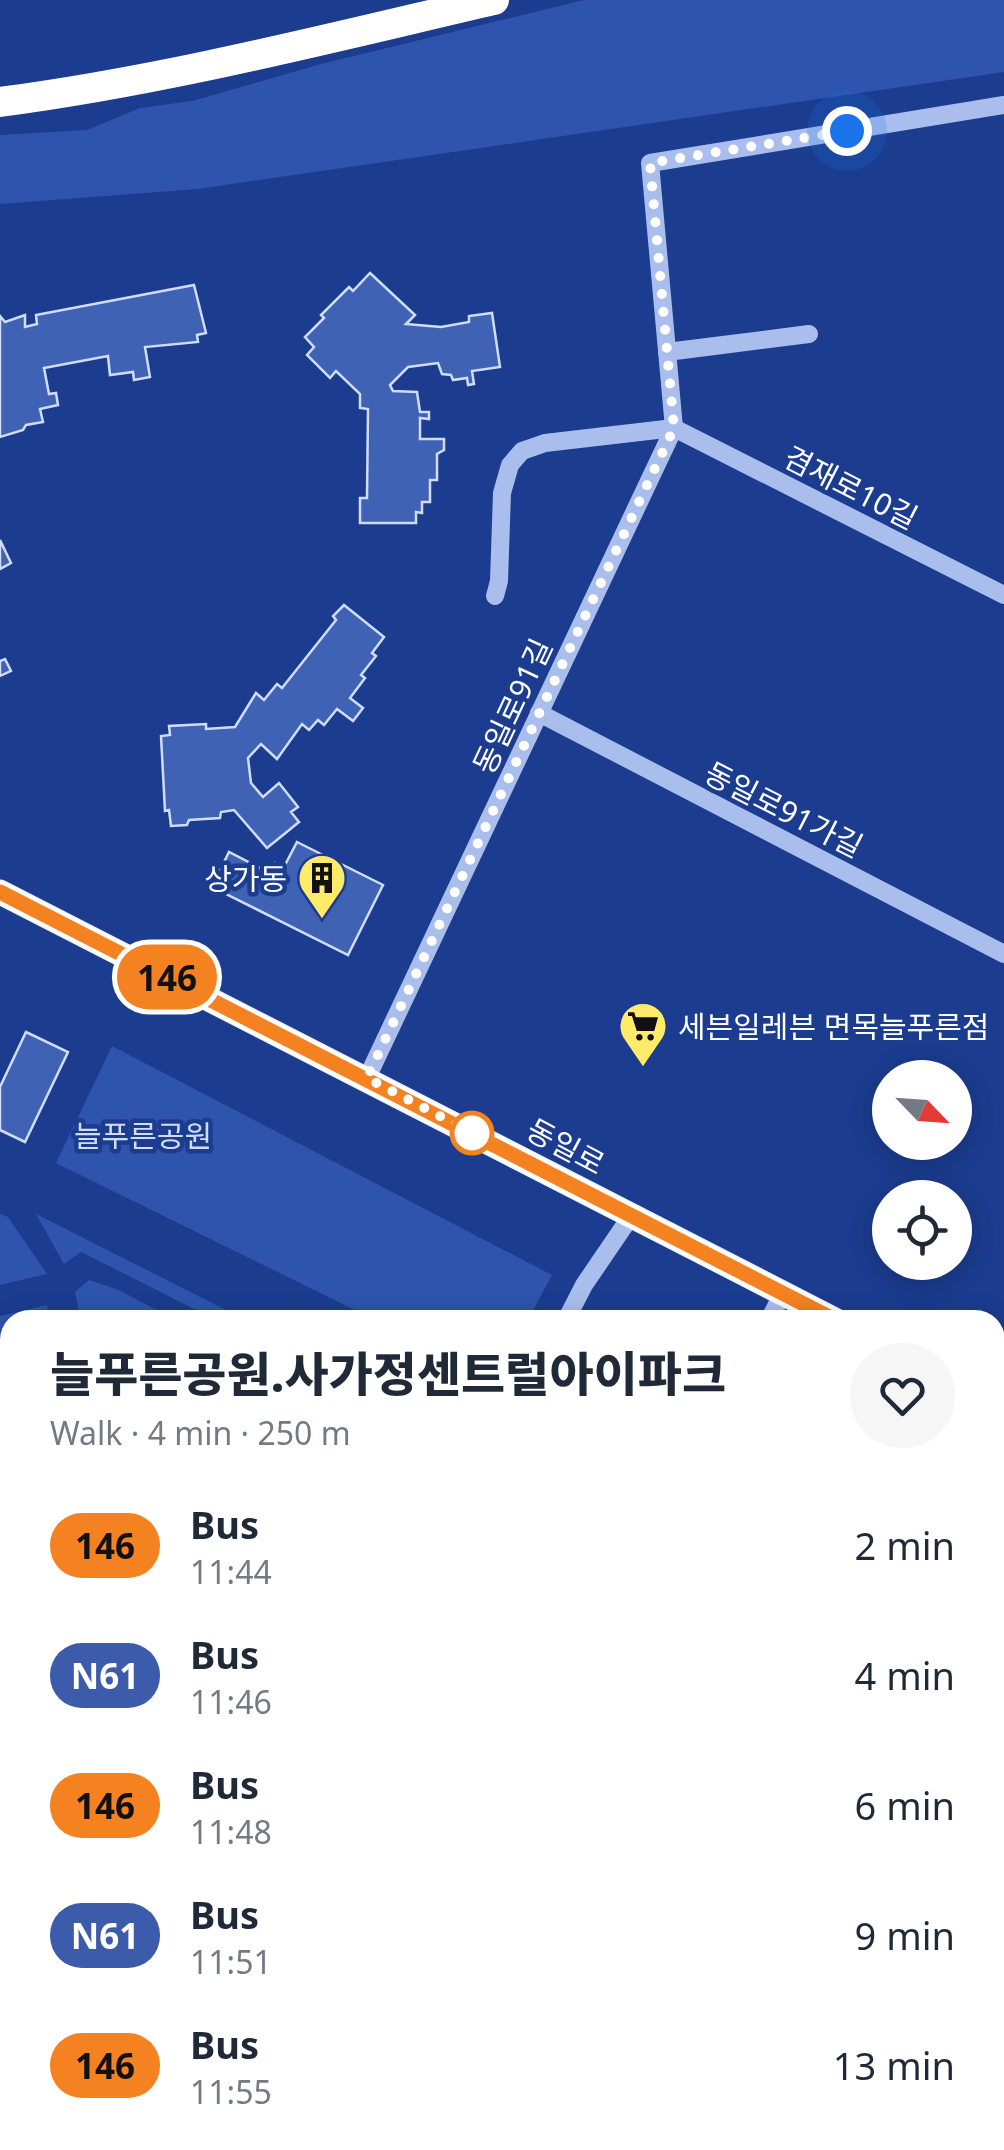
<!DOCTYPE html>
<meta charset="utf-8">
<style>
body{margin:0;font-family:"Noto Sans","Noto Sans KR",sans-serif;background:#f6f6f7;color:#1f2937;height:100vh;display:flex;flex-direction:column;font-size:38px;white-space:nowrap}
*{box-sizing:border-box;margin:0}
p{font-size:32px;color:#747a83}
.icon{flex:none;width:55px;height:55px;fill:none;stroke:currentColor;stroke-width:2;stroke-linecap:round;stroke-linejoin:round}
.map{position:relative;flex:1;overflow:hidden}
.details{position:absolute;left:0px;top:1310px;width:1005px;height:840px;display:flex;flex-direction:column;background:#fff;border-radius:30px 30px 0 0;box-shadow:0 5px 25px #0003}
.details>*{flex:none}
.badge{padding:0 20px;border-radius:32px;font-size:35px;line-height:65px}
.needle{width:65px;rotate:115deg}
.fabs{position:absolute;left:872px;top:1060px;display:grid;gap:20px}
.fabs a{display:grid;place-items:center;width:100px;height:100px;border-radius:50%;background:#fff;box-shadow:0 5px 25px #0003;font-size:50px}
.you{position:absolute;width:50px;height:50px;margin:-25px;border:8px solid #fff;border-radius:50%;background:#1a73e8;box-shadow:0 0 0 15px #1a73e833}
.map>.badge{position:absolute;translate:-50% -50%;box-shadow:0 0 0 5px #fff}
.round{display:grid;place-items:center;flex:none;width:105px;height:105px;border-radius:52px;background:#f6f6f7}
.headline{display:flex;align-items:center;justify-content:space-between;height:170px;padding:0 50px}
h1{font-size:48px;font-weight:800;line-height:75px}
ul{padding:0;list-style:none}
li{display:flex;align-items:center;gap:30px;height:130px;padding:0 50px}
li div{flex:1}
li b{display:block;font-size:38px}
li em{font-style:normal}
li .badge{min-width:110px;font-weight:700;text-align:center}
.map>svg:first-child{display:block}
.green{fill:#2e54ad}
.building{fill:#3f62b5;stroke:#d0dcfa;stroke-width:2.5}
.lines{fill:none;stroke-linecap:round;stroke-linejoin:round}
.minor{stroke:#aabeee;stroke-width:18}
.major{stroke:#f1f4ff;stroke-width:25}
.highway{stroke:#fff;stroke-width:30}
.line-casing{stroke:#fff;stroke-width:22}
.line{stroke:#f58220;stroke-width:15}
.walk{stroke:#fff;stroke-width:10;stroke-dasharray:0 18}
.stop-dot{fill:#fff;stroke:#f58220;stroke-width:5}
.labels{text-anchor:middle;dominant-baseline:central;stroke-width:9;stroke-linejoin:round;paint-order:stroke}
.street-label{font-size:30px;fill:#fff;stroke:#1b3c8f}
.poi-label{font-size:30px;fill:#fff;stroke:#1b3c8f;text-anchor:end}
.park-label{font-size:30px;fill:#d0dcfa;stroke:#1b3c8f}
</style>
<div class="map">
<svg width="1004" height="2150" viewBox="0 0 1004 2150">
<rect width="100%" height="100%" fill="#1b3c8f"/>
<!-- green -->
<g class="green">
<polygon points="584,0 1004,0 1004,72 198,189 0,204 0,135 87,130 140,108 192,101 321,64"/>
<polygon points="112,1046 552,1275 528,1320 375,1320 56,1163"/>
<polygon points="0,1214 8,1217 47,1274 0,1285"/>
<polygon points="36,1214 246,1320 216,1320 81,1252 64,1264"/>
<polygon points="89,1280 119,1290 175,1320 81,1320 75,1292"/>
<polygon points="47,1305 50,1320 10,1320 10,1654 0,1656 0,1316"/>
</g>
<!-- building -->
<g class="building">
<polygon points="370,273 415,315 406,324 441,327 469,322 469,316 492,313 500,367 472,371 474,384 468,385 467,378 453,380 451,375 442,374 438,363 408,367 390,385 393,391 417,392 420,412 429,412 429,419 420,418 420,439 444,439 444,450 437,454 437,480 430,480 430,502 422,502 422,513 416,512 416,523 360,523 360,498 367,498 368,409 360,408 360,394 336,371 330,378 307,355 314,347 305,337 324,318 321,315 349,287 353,291"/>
<polygon points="194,285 206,333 197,335 198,342 145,347 150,377 134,380 133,372 110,375 108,356 44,368 49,394 56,393 58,405 40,409 43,422 26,425 23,430 0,437 0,316 5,322 25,315 25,327 37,324 36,315"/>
<polygon points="0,540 11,563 0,569"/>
<polygon points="344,605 384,637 372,653 376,656 361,675 365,678 350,698 363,708 353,721 337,709 324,725 318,720 309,730 302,724 277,759 261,744 248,758 251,783 263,797 279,783 298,807 291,812 299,822 267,848 234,810 221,812 220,818 189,820 187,825 171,826 169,810 165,811 161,736 170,735 169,726 206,724 206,729 235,727 256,693 264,700 277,684 282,688 336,620 333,616"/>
<polygon points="5,659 11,671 0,676 0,661"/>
<polygon points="297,842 383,885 348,955 212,887 229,852 270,873 275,863 284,867"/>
<polygon points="26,1032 68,1052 25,1142 0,1130 0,1087"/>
<polygon points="1004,1511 1004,1594 995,1612 995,1529"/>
<polygon points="1003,1604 1004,1604 1004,1651 995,1646 995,1620"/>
<polygon points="995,1675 1004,1679 1004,1733 995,1729"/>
<polygon points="10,1723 10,1890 0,1891 0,1724"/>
<polygon points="995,1771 1004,1775 995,1798"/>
<polygon points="1003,1787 1004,1787 1004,1838 995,1833 995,1803"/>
<polygon points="999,1873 1004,1875 1004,2150 964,2150 969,2140 995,2140 995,1881"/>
<polygon points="24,2140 85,2140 80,2150 19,2150"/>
<polygon points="237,2140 295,2140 290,2150 239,2150 236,2149"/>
<polygon points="314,2140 375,2140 370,2150 319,2150 322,2144"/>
<polygon points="421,2140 447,2140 467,2150 416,2150"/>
<polygon points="485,2140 543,2140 538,2150 489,2150 482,2147"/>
<polygon points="560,2140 592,2140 613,2150 556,2150"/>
<polygon points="685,2140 744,2140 739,2150 680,2150"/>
<polygon points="779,2140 823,2140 819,2150 775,2150"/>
</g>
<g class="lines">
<!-- minor -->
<g class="minor">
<polyline points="667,352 809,334"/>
<polyline points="495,596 499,581 502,493 510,465 522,451 545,443 674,428 1004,595"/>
<polyline points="539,713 1004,954"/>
<polyline points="367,1078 674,428 650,163 1004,105"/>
<polyline points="566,1320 584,1285 631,1216"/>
<polyline points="769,1320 783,1293"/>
<polyline points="995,1745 1004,1749"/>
<polyline points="995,1847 1004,1851"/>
<polyline points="179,2140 198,2150"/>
<polyline points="618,2140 639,2150"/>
<polyline points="875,2140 896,2150"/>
<polyline points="141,2150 146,2140"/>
<polyline points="762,2150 766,2140"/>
</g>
<!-- major -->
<g class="major">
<polyline points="0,892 835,1320"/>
<polyline points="995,1401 1004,1406"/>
</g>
<!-- highway -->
<path class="highway" d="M 0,102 C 167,80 330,38 494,0"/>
</g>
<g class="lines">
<!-- line casing -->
<g class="line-casing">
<polyline id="line" points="0,892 835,1320"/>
</g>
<!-- line -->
<use href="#line" class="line"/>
<!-- walk -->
<polyline class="walk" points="472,1133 367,1078 674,428 650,163 847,131"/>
</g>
<!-- icons -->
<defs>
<g id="building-pin" transform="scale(2.5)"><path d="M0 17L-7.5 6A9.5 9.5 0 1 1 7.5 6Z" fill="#ffeb67" stroke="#1b3c8f"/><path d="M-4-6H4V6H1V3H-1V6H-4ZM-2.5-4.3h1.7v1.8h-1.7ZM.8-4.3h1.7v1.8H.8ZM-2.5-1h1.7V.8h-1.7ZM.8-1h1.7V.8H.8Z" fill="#111"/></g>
<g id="supermarket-pin" transform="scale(2.5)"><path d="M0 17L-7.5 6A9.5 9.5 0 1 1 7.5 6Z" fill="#ffeb67" stroke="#1b3c8f"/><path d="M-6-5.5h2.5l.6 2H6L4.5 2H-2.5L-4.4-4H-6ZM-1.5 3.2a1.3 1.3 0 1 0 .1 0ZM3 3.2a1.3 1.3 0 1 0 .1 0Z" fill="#111"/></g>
</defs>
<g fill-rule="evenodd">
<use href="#building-pin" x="322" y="878"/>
<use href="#supermarket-pin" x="643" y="1026"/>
</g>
<!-- markers -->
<circle class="stop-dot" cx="472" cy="1133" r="20"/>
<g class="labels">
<!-- street labels -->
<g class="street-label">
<text transform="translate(851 487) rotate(27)">겸재로10길</text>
<text transform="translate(512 706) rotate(-65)">동일로91길</text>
<text transform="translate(784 809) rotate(27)">동일로91가길</text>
<text transform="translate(566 1146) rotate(28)">동일로</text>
</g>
<!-- poi labels -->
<g class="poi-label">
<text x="287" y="878">상가동</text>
<text x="678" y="1026" text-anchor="start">세븐일레븐 면목늘푸른점</text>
</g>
<!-- park labels -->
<g class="park-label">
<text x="143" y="1135">늘푸른공원</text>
</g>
</g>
</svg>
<div class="fabs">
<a><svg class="needle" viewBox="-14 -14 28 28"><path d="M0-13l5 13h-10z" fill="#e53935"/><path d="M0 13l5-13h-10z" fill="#747a83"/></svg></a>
<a><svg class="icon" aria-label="locate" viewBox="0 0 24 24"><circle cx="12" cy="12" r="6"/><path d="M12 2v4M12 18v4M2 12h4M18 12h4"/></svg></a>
</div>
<div class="you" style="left:847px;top:131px"></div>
<b class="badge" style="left:167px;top:977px;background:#f58220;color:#111">146</b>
<section class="details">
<div class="headline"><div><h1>늘푸른공원.사가정센트럴아이파크</h1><p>Walk · 4 min · 250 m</p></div><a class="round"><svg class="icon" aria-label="heart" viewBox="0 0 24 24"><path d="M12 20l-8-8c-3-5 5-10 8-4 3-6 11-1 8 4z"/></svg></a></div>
<ul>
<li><span class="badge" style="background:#f58220;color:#111">146</span><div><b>Bus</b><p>11:44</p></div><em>2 min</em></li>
<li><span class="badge" style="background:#3d5bab;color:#fff">N61</span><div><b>Bus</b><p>11:46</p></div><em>4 min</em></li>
<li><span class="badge" style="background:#f58220;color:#111">146</span><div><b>Bus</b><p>11:48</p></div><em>6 min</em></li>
<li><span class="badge" style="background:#3d5bab;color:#fff">N61</span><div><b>Bus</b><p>11:51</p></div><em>9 min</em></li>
<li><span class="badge" style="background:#f58220;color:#111">146</span><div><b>Bus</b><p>11:55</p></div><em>13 min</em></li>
</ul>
</section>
</div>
